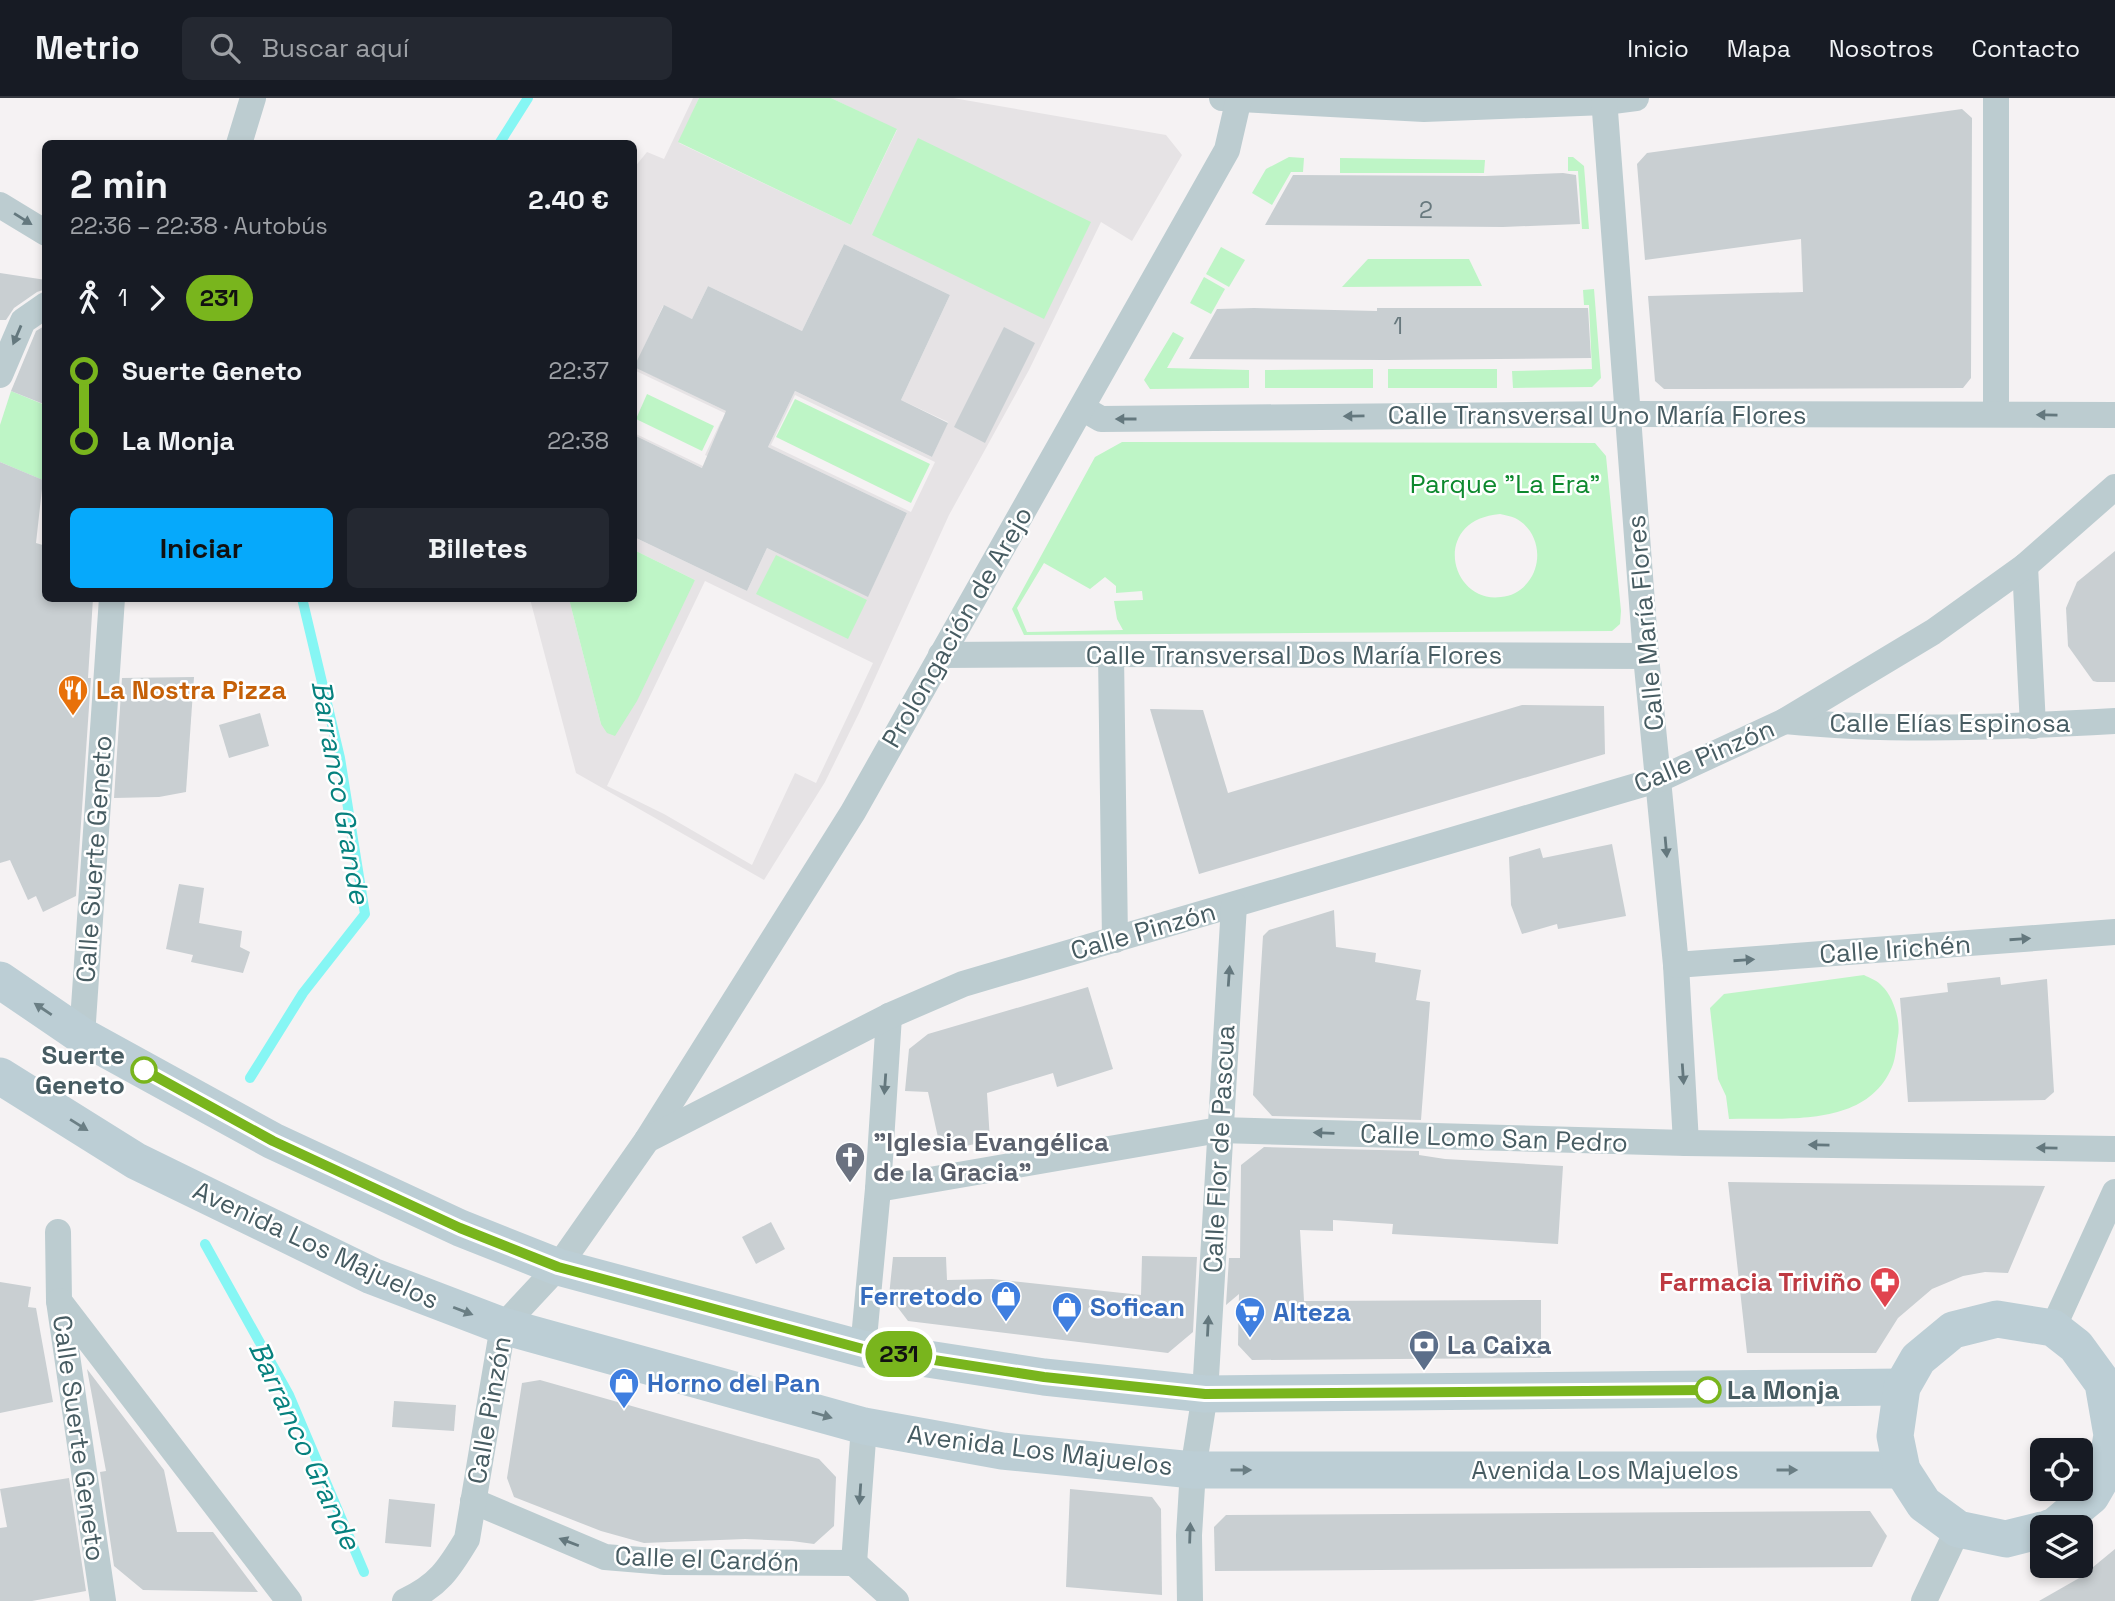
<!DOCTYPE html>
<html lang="es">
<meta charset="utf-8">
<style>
body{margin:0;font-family:"Space Grotesk",sans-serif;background:#242831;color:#f1f3f6;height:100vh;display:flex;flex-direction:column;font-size:26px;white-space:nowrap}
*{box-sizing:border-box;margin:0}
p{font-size:23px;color:#9ea1a6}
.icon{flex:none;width:38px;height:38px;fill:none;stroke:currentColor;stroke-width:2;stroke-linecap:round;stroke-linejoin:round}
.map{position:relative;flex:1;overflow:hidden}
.drawer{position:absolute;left:42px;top:42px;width:595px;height:462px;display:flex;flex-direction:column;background:#171b24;border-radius:10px;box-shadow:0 4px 10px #0003}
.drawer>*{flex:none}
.badge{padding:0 14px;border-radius:23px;font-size:24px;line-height:46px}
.tools{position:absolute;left:2030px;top:1340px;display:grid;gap:14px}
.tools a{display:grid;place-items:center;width:63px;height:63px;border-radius:10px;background:#171b24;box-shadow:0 4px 10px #0003;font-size:35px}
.map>.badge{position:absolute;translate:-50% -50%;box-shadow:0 0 0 4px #fff}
.legs{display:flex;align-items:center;gap:10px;height:77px;padding:0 28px;font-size:23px}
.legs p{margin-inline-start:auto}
.headline{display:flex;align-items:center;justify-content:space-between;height:119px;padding:0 28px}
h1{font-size:38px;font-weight:600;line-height:52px}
.primary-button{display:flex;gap:14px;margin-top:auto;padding:14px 28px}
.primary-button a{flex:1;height:80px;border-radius:10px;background:#06a9fb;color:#111;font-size:28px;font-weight:600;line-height:80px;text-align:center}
.primary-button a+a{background:#242831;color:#f1f3f6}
ul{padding:0 28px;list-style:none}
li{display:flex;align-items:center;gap:24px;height:70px;font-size:26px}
li i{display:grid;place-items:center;width:10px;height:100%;margin:0 9px;background:currentColor}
li i::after{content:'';width:18px;height:18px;margin:-9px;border:5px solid;border-radius:50%;background:#171b24}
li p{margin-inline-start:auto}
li:first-child i{background:linear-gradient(#0000 50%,currentColor 0)}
li:last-child i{background:linear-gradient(currentColor 50%,#0000 0)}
header{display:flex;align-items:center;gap:42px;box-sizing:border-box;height:98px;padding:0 35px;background:#171b24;border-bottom:2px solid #363941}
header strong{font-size:33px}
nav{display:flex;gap:38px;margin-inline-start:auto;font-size:24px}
.search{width:490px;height:63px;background:#242831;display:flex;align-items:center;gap:18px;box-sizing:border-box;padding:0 24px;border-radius:10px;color:#9ea1a6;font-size:26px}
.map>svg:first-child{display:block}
.education{fill:#e6e3e5;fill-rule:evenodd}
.green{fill:#bef5c6;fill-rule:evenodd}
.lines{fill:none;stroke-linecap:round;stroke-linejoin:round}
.stream{stroke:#86f6f4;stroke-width:10}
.building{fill:#c9cfd2}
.street{stroke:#bcccd0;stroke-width:26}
.secondary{stroke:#bcced5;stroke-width:37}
.oneway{fill:#64787e}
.oneway2{fill:#6a7e84}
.line-1-casing{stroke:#fff;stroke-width:16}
.line-1{stroke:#79b51d;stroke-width:10}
.stop-1-dot{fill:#fff;stroke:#79b51d;stroke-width:3.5}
.labels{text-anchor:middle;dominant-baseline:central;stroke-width:5;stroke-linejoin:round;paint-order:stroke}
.number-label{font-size:23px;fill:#68797e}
.street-label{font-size:26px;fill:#475c62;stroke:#fff}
.park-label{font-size:26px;fill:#0d892e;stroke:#fff}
.food-label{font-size:26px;font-weight:bold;fill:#c56008;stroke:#fff;text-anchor:start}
.stop-label{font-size:26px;font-weight:bold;fill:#475c62;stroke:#fff;text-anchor:end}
.worship-label{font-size:26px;font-weight:bold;fill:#5b616d;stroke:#fff;text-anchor:start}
.health-label{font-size:26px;font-weight:bold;fill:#be3a42;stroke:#fff;text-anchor:end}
.shop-label{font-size:26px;font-weight:bold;fill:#366cbe;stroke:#fff;text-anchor:start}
.service-label{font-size:26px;font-weight:bold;fill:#4e5e75;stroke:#fff;text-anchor:start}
.water-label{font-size:28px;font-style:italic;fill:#06817e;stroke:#fff}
</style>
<header>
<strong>Metrio</strong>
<div class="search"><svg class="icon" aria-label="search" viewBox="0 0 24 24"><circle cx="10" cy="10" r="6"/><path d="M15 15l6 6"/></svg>Buscar aquí</div>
<nav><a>Inicio</a><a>Mapa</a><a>Nosotros</a><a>Contacto</a></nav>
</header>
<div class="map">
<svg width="2115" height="1503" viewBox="0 0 2115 1503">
<rect width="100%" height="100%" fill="#f5f2f3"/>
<!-- education -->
<path class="education" d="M 693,0 L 699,0 L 679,45 L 851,127 L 897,32 L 831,0 L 953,0 L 1166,37 L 1182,57 L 1132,143 L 1101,124 L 1029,272 L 949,417 L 860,613 L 825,684 L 764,782 L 576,675 L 530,501 L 569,501 L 601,626 L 695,482 L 634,452 L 634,439 L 747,493 L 767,450 L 868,498 L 907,415 L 768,349 L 795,293 L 932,359 L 948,324 L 901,302 L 950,197 L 844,146 L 802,233 L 708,188 L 692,221 L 663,208 L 635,269 L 755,327 L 727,382 L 634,337 L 634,335 L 726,379 L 730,369 L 705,357 L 721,323 L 748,336 L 752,328 L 636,273 L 634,277 L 634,70 L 647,54 L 664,61 ZM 795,297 L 935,364 L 911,414 L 771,347 ZM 705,483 L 873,565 L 816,685 L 795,675 L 752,767 L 664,716 L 607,688 Z"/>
<!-- green -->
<g class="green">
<polygon points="699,0 831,0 897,31 851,127 678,44"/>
<polygon points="918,40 1091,124 1044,221 872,137"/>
<polygon points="1289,59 1304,60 1303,74 1291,74 1272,107 1252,95 1266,71"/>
<polygon points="1568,59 1573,59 1584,68 1589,131 1582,131 1578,73 1568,73"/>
<polygon points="1340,60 1485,62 1484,75 1340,75"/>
<polygon points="1221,149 1245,162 1229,189 1206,176"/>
<polygon points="1368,161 1469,161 1482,188 1342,189"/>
<polygon points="1204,179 1225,191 1211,216 1190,205"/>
<polygon points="1594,191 1601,280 1592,289 1513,290 1512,273 1592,271 1589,207 1584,207 1583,192"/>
<polygon points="1173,234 1184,240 1167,270 1249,272 1249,290 1150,291 1144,282"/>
<polygon points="1373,271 1373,290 1265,290 1265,272"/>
<rect x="1388" y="271" width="109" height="19"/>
<polygon points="11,293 45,307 45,383 0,364 0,327"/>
<polygon points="647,296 714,328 702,353 636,321"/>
<polygon points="795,301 930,366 911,405 776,339"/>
<path d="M 1122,344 L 1595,345 L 1606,358 L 1621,513 L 1620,526 L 1612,533 L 1024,537 L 1012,511 L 1095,359 ZM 1500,416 C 1504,417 1511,418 1515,420 C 1539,432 1544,464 1528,484 C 1521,493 1512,498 1501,499 C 1450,506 1430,422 1500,416 ZM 1044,465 L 1090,491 L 1105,479 L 1116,488 L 1116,495 L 1142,493 L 1143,502 L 1114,503 L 1117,521 L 1123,532 L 1027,534 L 1017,510 Z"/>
<polygon points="634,452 695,482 637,603 615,638 607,635 601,626 569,501 634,500"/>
<polygon points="776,457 867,502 848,541 756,496"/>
<path d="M 1864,877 C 1870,880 1878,883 1882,888 C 1893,898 1901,923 1898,938 C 1896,948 1896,960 1892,969 C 1866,1031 1784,1019 1729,1021 L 1726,998 L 1718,981 L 1710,910 L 1724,896 Z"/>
</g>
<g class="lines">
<!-- stream -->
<g class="stream">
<polyline points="499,46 528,0"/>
<polyline points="250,980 303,895 365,816 340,660 302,500"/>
<polyline points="205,1146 289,1297 364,1474"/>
</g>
</g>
<!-- building -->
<g class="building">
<polygon points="1962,11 1972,20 1971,280 1963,290 1695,291 1664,291 1655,283 1648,198 1803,194 1801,141 1645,162 1637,66 1647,55"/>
<polygon points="1563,75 1576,77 1580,126 1503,129 1265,127 1293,77 1485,78"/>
<polygon points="844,146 950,197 901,302 948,325 932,359 795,293 768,349 907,415 868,499 767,450 747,493 634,439 634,337 702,370 726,313 634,269 664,207 692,221 708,188 802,233"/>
<polygon points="0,175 46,182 46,191 37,194 14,210 6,222 0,222"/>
<polygon points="1254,210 1377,213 1377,210 1588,210 1591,260 1386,262 1189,261 1217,211"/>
<polygon points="46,227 46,307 11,293 36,233"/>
<polygon points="1004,229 1035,245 985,345 954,329"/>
<polygon points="0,364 43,382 36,445 46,448 46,500 93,500 88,580 91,580 76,798 43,814 36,798 28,802 10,762 0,765"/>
<polygon points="2115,453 2115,584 2097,584 2093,583 2068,548 2066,510 2077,484"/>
<polygon points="194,579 186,694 159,699 114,700 122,580"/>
<polygon points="1522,607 1604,608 1605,656 1199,776 1150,611 1203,612 1228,695"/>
<polygon points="260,615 269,648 229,660 219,627"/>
<polygon points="1612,746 1626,818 1558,831 1557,826 1522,836 1511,807 1509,759 1540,750 1543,760"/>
<polygon points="179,786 204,790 199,825 242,833 240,849 250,854 243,875 191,864 193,857 166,851"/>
<polygon points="1334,812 1336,849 1376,855 1375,864 1421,872 1416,902 1430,904 1421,1022 1272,1018 1253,997 1263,838 1269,832"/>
<polygon points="2000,879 2001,887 2047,881 2054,994 2045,1002 1908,1004 1900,900 1948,894 1947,885"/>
<polygon points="1088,889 1113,971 1057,989 1053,975 987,995 990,1043 941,1053 928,994 905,993 909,951 928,936"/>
<polygon points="1264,1049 1419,1053 1419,1057 1445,1061 1563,1068 1558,1146 1392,1136 1393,1126 1333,1122 1333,1133 1300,1132 1304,1203 1541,1202 1541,1260 1252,1262 1238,1247 1239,1196 1226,1207 1229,1160 1240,1160 1241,1067"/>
<polygon points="1728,1084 2045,1088 2008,1175 1985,1174 1963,1178 1932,1191 1898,1220 1876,1255 1747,1255"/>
<polygon points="771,1124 785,1151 756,1166 742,1139"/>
<polygon points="1142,1158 1197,1159 1193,1234 1168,1255 908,1223 889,1198 893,1159 946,1159 947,1182 992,1181 1141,1197"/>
<polygon points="0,1184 31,1189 28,1209 36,1210 53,1304 0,1315"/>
<polygon points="87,1271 164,1372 177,1434 213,1434 258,1494 143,1492 114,1468 100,1374 106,1373"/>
<polygon points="540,1282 819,1361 836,1379 834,1428 814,1446 792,1443 745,1441 644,1445 601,1433 514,1399 507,1380 522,1285"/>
<polygon points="394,1303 456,1307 454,1333 392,1329"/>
<polygon points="69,1380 86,1493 32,1503 0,1503 0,1430 7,1429 0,1391"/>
<polygon points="1070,1391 1152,1399 1161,1411 1162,1497 1066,1489"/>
<polygon points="389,1401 435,1406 431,1449 385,1445"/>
<polygon points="1870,1413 1887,1438 1872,1469 1215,1473 1214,1429 1226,1417"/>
<polygon points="2115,1451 2115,1503 2039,1503 2081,1479"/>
</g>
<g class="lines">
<!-- street -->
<g class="street">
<polyline points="1222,0 1424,11 1605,4 1636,0"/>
<polyline points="1604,0 1646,558 1676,867 1686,1045"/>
<polyline points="1996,0 1996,316"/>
<polyline points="239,46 253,0"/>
<polyline points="0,107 46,135"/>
<polyline points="0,277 23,223 46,207"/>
<polyline points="1082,310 1101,321 1627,316 2115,317"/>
<polyline points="2025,468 2033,628"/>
<polyline points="1111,556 1115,842"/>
<polyline points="941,557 1111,556 1646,558"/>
<path d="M 1785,623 C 1894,634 2005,629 2115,623"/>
<polyline points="1676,867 2115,834"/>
<polyline points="82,938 112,500"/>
<polyline points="647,1042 853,714 1227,52 1239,0"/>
<polyline points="878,1091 1219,1032 1686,1045 2115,1051"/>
<polyline points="58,1134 59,1203 103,1503"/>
<polyline points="59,1203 289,1503"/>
<polyline points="2053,1230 2115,1094"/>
<polyline points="863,1251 878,1091 889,918"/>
<polyline points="473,1403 605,1459 665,1464 854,1465 896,1503"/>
<polyline points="854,1465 864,1328"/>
<path d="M 405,1503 C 438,1488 449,1471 467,1441 L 503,1228 L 558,1169 L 647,1042 L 889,918 L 963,886 L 1660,681 L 1785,623 L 1933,534 L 2025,468 L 2115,389"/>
<polyline points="1190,1503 1189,1437 1193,1372 1205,1296 1234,807"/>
<polyline points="1924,1503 1958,1431"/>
</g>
<!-- secondary -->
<g class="secondary">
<polyline points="0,882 82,938 273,1043 460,1130 558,1169 863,1251 1044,1279 1205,1296 1902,1289"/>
<polyline points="0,978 136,1063 372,1178 503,1228 864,1328 1002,1353 1193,1372 1902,1372"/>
<polyline points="2042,1432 2006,1441 1958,1431 1924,1406 1902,1372 1895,1338 1902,1289 1918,1261 1953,1232 1997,1221 2053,1230 2076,1248 2103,1285 2112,1337 2106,1372 2091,1398 2055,1428 2049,1430"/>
</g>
</g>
<!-- one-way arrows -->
<defs><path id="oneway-solid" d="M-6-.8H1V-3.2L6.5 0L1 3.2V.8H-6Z" transform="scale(1.75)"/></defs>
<g class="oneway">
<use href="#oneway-solid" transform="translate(23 121) rotate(32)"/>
<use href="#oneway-solid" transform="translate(17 237) rotate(113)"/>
<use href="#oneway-solid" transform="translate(2047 317) rotate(-179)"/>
<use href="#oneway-solid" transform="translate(1354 318) rotate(179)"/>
<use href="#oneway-solid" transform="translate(1126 321) rotate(180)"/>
<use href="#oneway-solid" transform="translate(1666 749) rotate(85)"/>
<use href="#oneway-solid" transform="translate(2020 841) rotate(-4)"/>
<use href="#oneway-solid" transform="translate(1744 862) rotate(-4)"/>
<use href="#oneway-solid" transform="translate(1229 878) rotate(-86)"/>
<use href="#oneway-solid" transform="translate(1683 976) rotate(86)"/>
<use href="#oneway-solid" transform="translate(885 986) rotate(94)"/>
<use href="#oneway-solid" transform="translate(1324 1035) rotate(-178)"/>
<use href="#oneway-solid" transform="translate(1819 1047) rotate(-179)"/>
<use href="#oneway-solid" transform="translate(2047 1050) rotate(-179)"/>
<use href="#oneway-solid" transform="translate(1208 1228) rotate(-87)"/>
<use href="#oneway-solid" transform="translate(860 1396) rotate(94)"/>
<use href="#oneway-solid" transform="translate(1190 1435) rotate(-88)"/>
<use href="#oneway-solid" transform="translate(569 1444) rotate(-159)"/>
</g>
<g class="oneway2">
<use href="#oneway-solid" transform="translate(43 911) rotate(-146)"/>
<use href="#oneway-solid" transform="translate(79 1027) rotate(32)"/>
<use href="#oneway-solid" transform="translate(463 1213) rotate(21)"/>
<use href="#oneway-solid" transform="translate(822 1317) rotate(16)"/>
<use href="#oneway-solid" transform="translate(1241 1372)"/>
<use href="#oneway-solid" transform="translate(1787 1372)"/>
</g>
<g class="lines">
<!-- line-1 casing -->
<g class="line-1-casing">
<polyline id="line-1" points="144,972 273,1043 460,1130 558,1169 863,1251 1044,1279 1205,1296 1708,1292"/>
</g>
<!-- line-1 -->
<use href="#line-1" class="line-1"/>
</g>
<!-- icons -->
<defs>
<g id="restaurant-pin" transform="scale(1.575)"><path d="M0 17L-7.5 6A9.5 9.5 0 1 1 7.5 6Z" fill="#e8710a" stroke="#fff"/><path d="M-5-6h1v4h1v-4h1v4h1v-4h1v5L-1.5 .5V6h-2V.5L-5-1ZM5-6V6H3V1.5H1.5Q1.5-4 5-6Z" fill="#fff"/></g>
<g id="church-pin" transform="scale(1.575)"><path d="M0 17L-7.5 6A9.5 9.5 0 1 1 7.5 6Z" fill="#6b7280" stroke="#fff"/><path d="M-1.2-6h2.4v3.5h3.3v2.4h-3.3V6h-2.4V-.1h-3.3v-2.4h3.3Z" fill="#fff"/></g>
<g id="pharmacy-pin" transform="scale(1.575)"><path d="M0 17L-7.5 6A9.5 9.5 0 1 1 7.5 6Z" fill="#e0444e" stroke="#fff"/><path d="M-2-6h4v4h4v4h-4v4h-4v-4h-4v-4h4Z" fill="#fff"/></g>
<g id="shop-pin" transform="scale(1.575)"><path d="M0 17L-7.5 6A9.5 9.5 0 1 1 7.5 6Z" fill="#3f7fe0" stroke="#fff"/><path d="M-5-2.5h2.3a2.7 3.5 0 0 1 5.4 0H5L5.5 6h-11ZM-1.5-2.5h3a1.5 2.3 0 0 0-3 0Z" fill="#fff"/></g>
<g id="supermarket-pin" transform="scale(1.575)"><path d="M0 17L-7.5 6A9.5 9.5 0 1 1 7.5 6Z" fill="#3f7fe0" stroke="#fff"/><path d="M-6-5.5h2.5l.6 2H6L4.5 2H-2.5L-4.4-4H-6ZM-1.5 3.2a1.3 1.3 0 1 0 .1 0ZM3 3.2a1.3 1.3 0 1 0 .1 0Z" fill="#fff"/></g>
<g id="bank-pin" transform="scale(1.575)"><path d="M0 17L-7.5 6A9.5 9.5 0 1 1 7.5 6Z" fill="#5c6f8a" stroke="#fff"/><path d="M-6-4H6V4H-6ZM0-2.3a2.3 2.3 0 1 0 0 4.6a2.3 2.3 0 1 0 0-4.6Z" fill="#fff"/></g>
</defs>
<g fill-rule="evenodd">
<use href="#restaurant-pin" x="73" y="592"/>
<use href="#church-pin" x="850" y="1059"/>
<use href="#pharmacy-pin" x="1885" y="1184"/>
<use href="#shop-pin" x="1006" y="1198"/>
<use href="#shop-pin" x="1067" y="1209"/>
<use href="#supermarket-pin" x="1250" y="1214"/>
<use href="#bank-pin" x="1424" y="1247"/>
<use href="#shop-pin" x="624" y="1285"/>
</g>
<!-- markers -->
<g class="stop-1-dot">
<circle cx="144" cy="972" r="12"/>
<circle cx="1708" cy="1292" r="12"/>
</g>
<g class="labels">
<!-- number labels -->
<g class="number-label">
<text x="1426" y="112">2</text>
<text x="1398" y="228">1</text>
</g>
<!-- street labels -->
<g class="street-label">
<text x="1597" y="317">Calle Transversal Uno María Flores</text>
<text transform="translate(1645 525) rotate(-95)">Calle María Flores</text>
<text transform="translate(957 529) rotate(-60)">Prolongación de Arejo</text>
<text x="1294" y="557">Calle Transversal Dos María Flores</text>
<text x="1950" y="625">Calle Elías Espinosa</text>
<text transform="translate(1704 658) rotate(-23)">Calle Pinzón</text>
<text transform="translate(94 761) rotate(-86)">Calle Suerte Geneto</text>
<text transform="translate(1143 833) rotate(-16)">Calle Pinzón</text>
<text transform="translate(1895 851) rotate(-4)">Calle Irichén</text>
<text transform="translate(1494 1040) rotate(2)">Calle Lomo San Pedro</text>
<text transform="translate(1219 1051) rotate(-87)">Calle Flor de Pascua</text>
<text transform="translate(316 1147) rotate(25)">Avenida Los Majuelos</text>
<text transform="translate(489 1312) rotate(-80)">Calle Pinzón</text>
<text transform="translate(79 1340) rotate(82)">Calle Suerte Geneto</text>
<text transform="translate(1040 1352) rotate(7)">Avenida Los Majuelos</text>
<text x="1605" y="1372">Avenida Los Majuelos</text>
<text transform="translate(707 1461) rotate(2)">Calle el Cardón</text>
</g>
<!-- park labels -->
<g class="park-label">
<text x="1505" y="386">Parque "La Era"</text>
</g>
<!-- food labels -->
<g class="food-label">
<text x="96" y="592">La Nostra Pizza</text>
</g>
<!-- stop labels -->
<g class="stop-label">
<text x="125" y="957">Suerte<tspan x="125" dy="30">Geneto</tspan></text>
<text x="1727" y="1292" text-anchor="start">La Monja</text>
</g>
<!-- worship labels -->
<g class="worship-label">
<text x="873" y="1044">"Iglesia Evangélica<tspan x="873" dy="30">de la Gracia"</tspan></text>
</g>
<!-- health labels -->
<g class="health-label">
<text x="1862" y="1184">Farmacia Triviño</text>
</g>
<!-- shop labels -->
<g class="shop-label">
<text x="983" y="1198" text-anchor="end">Ferretodo</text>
<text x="1090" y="1209">Sofican</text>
<text x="1273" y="1214">Alteza</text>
<text x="647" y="1285">Horno del Pan</text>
</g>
<!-- service labels -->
<g class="service-label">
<text x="1447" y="1247">La Caixa</text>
</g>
<!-- water labels -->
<g class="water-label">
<text transform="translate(341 694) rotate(80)">Barranco Grande</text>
<text transform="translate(305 1347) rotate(65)">Barranco Grande</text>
</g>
</g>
</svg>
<div class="tools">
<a><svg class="icon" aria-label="locate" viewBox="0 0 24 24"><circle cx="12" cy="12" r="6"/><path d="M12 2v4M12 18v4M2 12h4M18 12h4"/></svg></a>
<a><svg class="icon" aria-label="layers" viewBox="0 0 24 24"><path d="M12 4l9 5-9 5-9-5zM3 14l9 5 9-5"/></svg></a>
</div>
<b class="badge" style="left:899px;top:1256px;background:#79b51d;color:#111">231</b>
<section class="drawer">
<div class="headline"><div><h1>2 min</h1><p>22:36 – 22:38 · Autobús</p></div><b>2.40 €</b></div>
<div class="legs"><svg class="icon" aria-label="walk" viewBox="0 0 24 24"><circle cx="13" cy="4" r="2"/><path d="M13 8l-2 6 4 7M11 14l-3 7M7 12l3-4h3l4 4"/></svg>1<svg class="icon" aria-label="forward" viewBox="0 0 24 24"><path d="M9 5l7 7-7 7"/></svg><b class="badge" style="background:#79b51d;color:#111">231</b></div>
<ul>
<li><i style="color:#79b51d"></i><b>Suerte Geneto</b><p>22:37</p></li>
<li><i style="color:#79b51d"></i><b>La Monja</b><p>22:38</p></li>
</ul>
<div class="primary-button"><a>Iniciar</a><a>Billetes</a></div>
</section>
</div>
